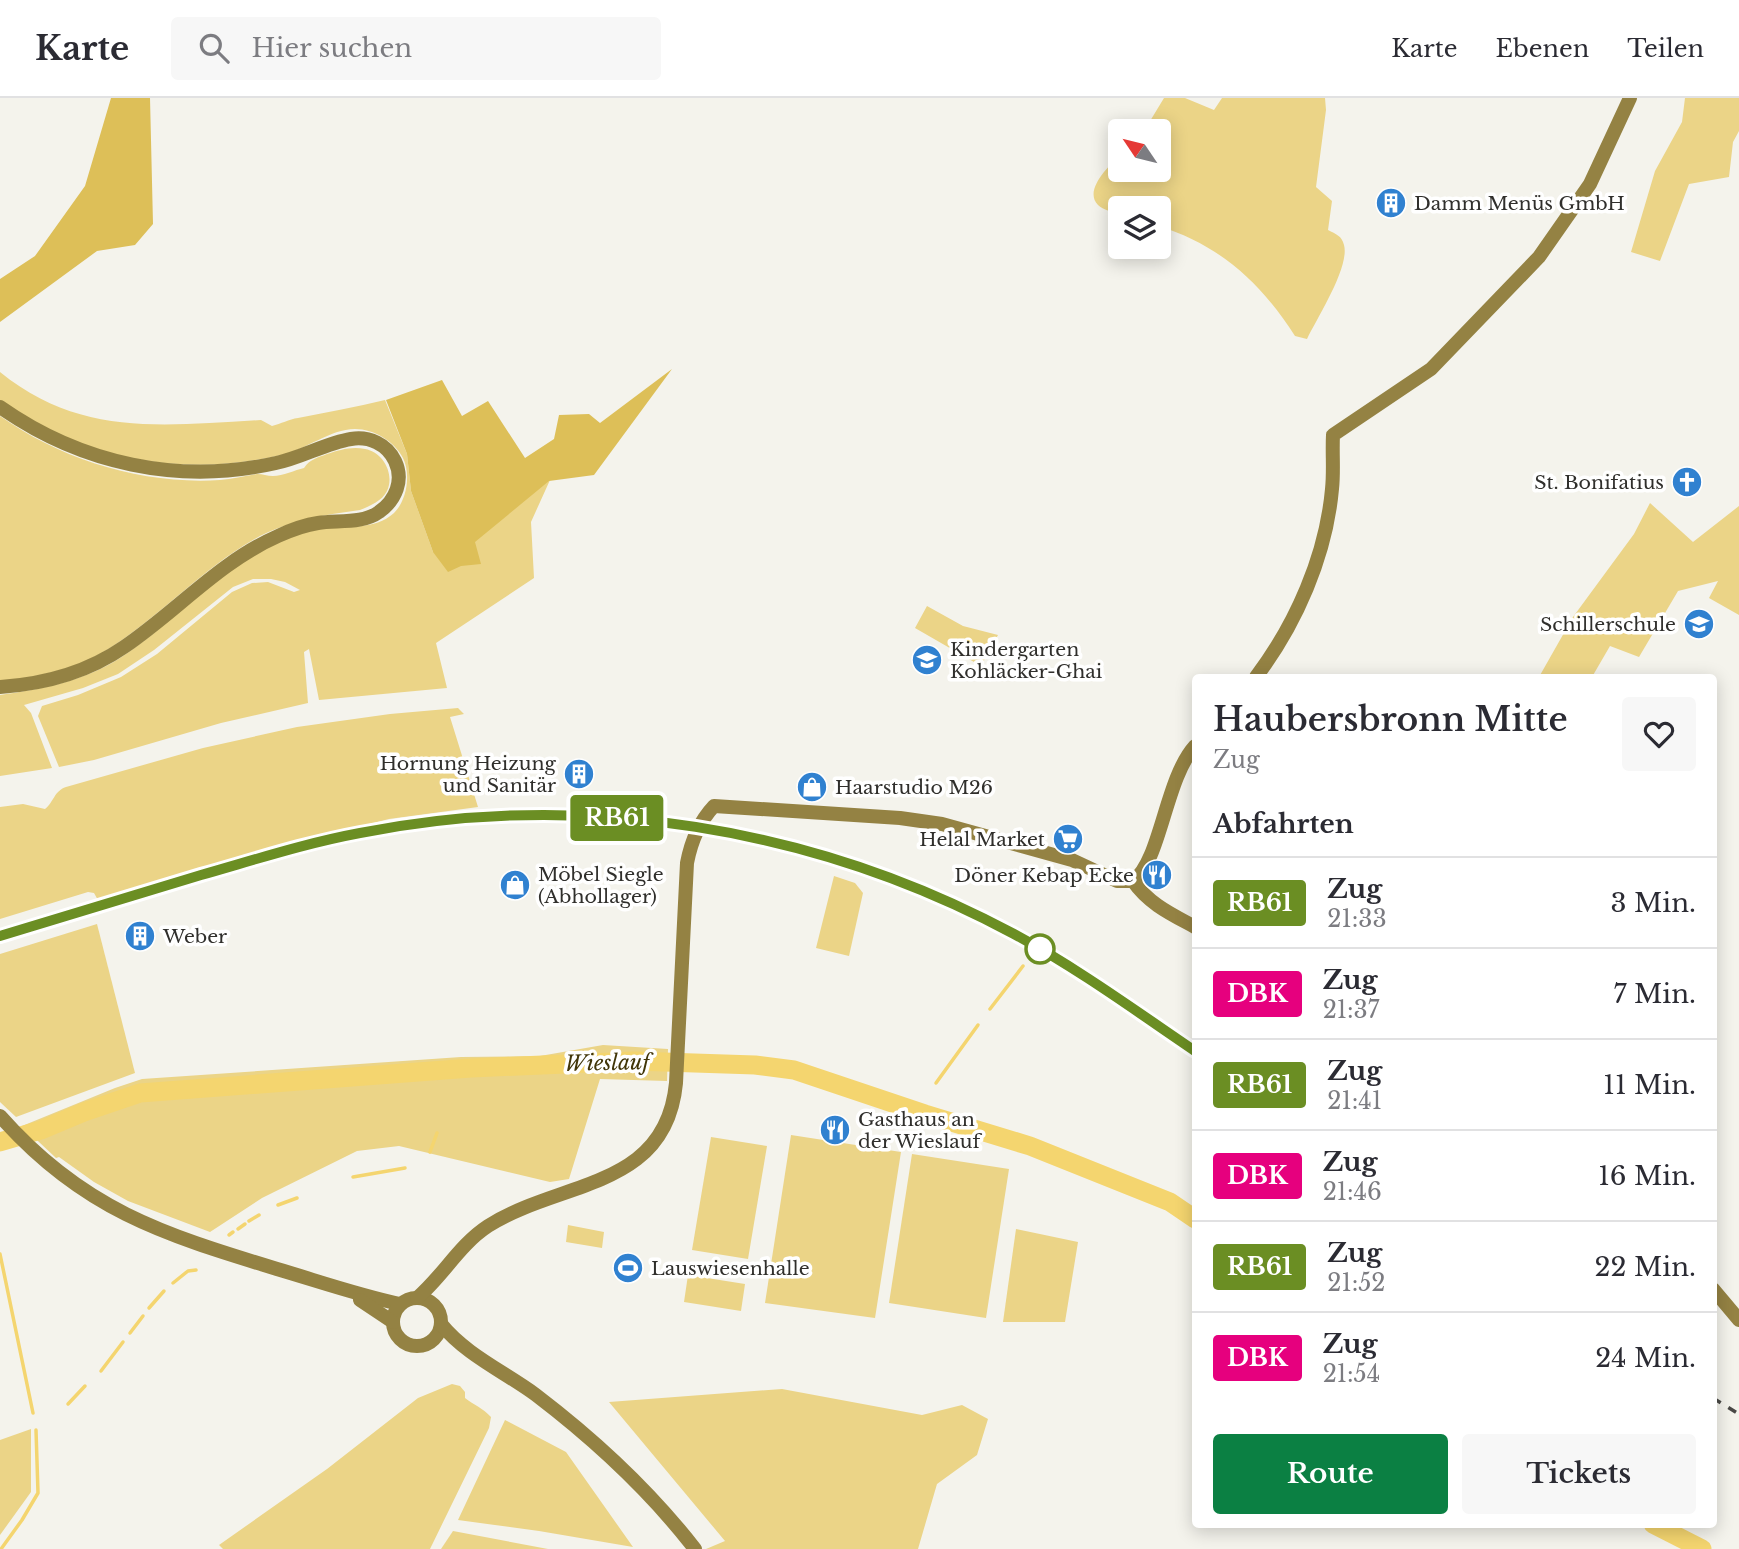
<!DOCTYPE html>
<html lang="de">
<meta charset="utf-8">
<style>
body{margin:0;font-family:"Libre Baskerville",serif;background:#f7f7f7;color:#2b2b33;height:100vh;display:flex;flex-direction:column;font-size:26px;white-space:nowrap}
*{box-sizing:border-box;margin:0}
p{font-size:23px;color:#7c7c81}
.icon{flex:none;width:38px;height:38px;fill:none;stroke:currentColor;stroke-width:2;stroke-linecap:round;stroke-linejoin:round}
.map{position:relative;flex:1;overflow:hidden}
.drawer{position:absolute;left:1192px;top:576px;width:525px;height:854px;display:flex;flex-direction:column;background:#fff;border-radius:7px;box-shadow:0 4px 18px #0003}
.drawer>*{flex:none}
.badge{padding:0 14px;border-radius:5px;font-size:24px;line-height:46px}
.needle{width:46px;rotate:305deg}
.fabs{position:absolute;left:1108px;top:21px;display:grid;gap:14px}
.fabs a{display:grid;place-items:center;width:63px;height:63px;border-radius:7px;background:#fff;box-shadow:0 4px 18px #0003;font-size:35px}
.map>.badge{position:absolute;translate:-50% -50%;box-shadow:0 0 0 4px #fff}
h2{padding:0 21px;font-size:26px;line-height:63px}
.round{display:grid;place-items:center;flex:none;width:74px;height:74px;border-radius:7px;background:#f7f7f7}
.head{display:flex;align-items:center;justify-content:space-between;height:119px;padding:0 21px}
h1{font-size:33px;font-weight:600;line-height:52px}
.cta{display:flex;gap:14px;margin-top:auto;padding:14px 21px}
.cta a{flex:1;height:80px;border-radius:7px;background:#0b8043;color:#fff;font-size:28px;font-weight:600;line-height:80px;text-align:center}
.cta a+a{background:#f7f7f7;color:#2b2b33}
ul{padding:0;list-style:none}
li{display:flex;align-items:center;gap:21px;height:91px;padding:0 21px;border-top:2px solid #e1e1e2}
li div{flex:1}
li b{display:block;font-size:26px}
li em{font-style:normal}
li .badge{min-width:77px;font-weight:700;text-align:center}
header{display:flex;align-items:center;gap:42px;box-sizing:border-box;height:98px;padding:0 35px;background:#fff;border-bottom:2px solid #e1e1e2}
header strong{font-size:33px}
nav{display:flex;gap:38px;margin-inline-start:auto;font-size:24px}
.search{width:490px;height:63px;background:#f7f7f7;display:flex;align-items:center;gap:18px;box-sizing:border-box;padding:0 24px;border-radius:7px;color:#7c7c81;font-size:26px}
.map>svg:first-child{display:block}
.green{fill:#ebd487}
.forest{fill:#ddbf58}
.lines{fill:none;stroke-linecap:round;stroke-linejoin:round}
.stream{stroke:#f4d56f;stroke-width:3.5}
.river{stroke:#f4d56f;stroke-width:19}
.secondary{stroke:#948243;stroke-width:14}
.rail{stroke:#4a4946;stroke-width:3.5;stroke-dasharray:9 9;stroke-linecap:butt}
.line-casing{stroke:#fff;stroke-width:16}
.line{stroke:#6b8e23;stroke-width:10}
.stop-dot{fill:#fff;stroke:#6b8e23;stroke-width:3.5}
.labels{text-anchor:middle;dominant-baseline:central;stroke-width:7;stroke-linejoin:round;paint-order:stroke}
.poi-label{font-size:19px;fill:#302f2c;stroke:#fff;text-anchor:start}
.water-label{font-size:21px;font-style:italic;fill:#413508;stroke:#fff}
</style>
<header>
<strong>Karte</strong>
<div class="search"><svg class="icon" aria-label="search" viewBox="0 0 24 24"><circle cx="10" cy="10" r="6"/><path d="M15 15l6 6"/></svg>Hier suchen</div>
<nav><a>Karte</a><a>Ebenen</a><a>Teilen</a></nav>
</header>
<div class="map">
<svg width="1739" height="1451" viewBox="0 0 1739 1451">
<rect width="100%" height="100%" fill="#f4f3ec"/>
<!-- green -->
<g class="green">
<path d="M 1164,0 L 1185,0 L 1214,12 L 1222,0 L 1325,0 L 1326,12 L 1316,89 L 1332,103 L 1328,132 C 1336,136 1342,138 1344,147 C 1350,169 1317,220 1307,241 L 1295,238 C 1260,184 1221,148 1159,128 L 1158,110 L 1120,110 L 1120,116 C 1113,114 1103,112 1098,107 C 1083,92 1110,67 1120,57 L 1120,72 L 1158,72 L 1158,33 L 1144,33 Z"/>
<polygon points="1685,0 1739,0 1739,33 1733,44 1729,79 1689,86 1660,163 1631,154 1655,73 1682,24"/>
<path d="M 0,274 C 81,340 165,327 261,322 L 272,328 C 281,326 289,321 298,320 C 327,314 356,309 385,302 L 407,356 L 411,393 L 433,454 L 550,382 L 531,424 L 534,480 L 436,545 L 447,590 L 319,602 L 309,551 L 304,554 L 308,605 L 221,625 L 94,662 L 59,669 L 38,618 L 42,608 L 78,597 L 121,579 L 157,556 L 232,494 L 252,485 L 268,484 L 294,494 L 300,492 L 285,484 L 271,481 L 253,481 L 233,489 L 154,552 L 118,576 L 83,590 L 24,607 L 31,615 L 52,670 L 0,678 L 0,597 C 42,591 84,583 120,560 C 165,531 201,490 245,461 C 257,454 270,448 283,442 C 294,436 311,432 323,430 C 348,427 374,433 394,415 C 407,402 411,376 403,360 C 394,343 374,331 355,331 C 330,331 306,352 281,357 C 200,376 119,367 44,330 C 30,323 17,313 4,305 L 0,302 Z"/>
<path d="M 0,318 C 62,362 143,387 220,382 C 232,381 245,378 257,376 C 263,376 267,378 273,378 C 283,378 295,372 304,370 C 310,361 317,360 327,356 C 339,352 352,348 365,351 C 383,354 395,376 387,393 C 382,403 370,408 360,412 C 323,417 286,423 253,442 C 203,471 164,514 116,546 C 82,570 41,579 0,583 Z"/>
<polygon points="1650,405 1693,444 1739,408 1739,517 1709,500 1718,483 1678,493 1639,559 1610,548 1592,579 1539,579 1573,519 1634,436"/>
<polygon points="927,508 963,528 998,537 981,568 915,530"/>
<path d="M 458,610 L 464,616 L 450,619 L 478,709 L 389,721 L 267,752 L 99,804 L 94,795 L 88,794 L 0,821 L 0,709 L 23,706 L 45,711 C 54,704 54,693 66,689 L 203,650 L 297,629 L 390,616 Z"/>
<polygon points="834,778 855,785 863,795 849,858 816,850"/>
<polygon points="97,826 135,975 16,1019 0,1004 0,856"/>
<polygon points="603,947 668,951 667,983 600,981 569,1081 550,1084 399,1048 357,1053 262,1100 210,1134 128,1103 94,1084 59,1059 56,1060 22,1028 115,990 142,981 461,959 540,958"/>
<polygon points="791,1037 901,1054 875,1220 765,1205"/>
<polygon points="711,1039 767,1048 748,1161 692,1152"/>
<polygon points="912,1056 1009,1071 986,1220 889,1205"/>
<polygon points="568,1127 604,1134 602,1150 566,1144"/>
<polygon points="1016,1131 1078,1144 1065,1224 1003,1224"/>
<polygon points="688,1177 745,1186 741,1213 684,1204"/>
<path d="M 452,1286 L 460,1288 L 465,1294 L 465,1300 C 474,1307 483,1310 491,1319 L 489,1330 L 430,1451 L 223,1451 L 219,1447 L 327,1371 L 418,1300 Z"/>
<polygon points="782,1291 922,1317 962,1307 988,1321 977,1357 937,1386 918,1451 706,1451 725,1443 609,1304"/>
<polygon points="505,1322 566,1354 633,1449 539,1433 458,1422"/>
<polygon points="31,1331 31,1394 0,1437 0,1342"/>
<polygon points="453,1433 548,1451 441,1451"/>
</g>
<!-- forest -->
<g class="forest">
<polygon points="111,0 150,0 153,126 135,147 97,153 0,224 0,181 35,158 85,88"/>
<polygon points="672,271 594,377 549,383 475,444 481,466 461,468 448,474 433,454 411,393 407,356 386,302 442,282 462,318 488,303 525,360 554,341 559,317 589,316 600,325"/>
</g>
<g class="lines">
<!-- stream -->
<g class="stream">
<polyline points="990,911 1023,868"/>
<polyline points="936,985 978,927"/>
<polyline points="430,1054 437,1035"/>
<polyline points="353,1079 405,1070"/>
<polyline points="278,1107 297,1100"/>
<polyline points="249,1123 259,1117"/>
<polyline points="238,1131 245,1126"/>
<polyline points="229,1137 233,1134"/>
<polyline points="0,1156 33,1315"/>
<polyline points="173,1185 188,1173 196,1172"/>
<polyline points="149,1210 164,1193"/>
<polyline points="130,1235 143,1218"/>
<polyline points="101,1273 123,1244"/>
<polyline points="68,1306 85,1288"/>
<polyline points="1,1451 22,1422 38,1395 36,1332"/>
</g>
<!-- river -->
<g class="river">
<polyline points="0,1044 41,1032 84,1014 140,995 471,970 634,963 755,967 794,972 925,1016 1030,1048 1170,1104 1195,1121"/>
<polyline points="1653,1426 1702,1451"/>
</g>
<!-- secondary -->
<g class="secondary">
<path d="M 0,309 C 81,366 179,387 276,365 C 301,360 326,345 351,341 C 369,338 387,346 395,363 C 404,382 396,402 379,414 C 363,426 337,422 318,425 C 304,427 291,432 278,438 C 219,464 177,513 124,549 C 88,574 44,586 0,589"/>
<path d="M 1256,579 C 1296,526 1326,458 1332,391 C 1334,373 1332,355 1333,337 L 1431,271 L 1539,159 L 1590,86 L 1630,0"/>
<path d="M 1133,783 C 1161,763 1165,681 1195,648"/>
<path d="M 1133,783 C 1149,806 1171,816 1195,829"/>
<path d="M 0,1018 C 82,1111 162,1136 277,1171 C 318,1183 358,1197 400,1206"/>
<polyline points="1713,1191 1739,1222"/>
<circle cx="417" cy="1224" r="24"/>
<path d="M 417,1200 C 443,1178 459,1147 488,1128 C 560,1082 666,1092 676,985 L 687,765 C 691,744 699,724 714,708 L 900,720 L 942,726 L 1072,762 L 1117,783 L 1133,783"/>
<polyline points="360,1202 393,1224"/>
<path d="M 441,1226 C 466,1257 505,1274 536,1297 C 595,1342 650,1393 695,1451"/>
</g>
<!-- rail -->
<g class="rail">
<path d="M 0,838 C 65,819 130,799 195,779 C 249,763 304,746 360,735 C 582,691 815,730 1014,835 C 1077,869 1136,913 1195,953"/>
<polyline points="1713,1300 1739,1316"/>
</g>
</g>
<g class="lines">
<!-- line casing -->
<g class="line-casing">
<path id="line" d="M 0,838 C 67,818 134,797 201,777 C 254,762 306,745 360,735 C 582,691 815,729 1014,836 C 1077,870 1136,913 1195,953"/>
</g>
<!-- line -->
<use href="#line" class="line"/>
</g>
<!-- icons -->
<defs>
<g id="building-disc" transform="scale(1.575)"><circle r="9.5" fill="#3081d0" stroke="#fff"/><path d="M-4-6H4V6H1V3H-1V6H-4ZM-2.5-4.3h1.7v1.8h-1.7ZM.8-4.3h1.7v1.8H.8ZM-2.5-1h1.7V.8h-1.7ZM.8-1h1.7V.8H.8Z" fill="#fff"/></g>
<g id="church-disc" transform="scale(1.575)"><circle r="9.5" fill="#3081d0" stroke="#fff"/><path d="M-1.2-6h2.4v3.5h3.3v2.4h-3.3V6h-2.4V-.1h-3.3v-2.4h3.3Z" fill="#fff"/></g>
<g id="school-disc" transform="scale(1.575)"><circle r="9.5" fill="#3081d0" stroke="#fff"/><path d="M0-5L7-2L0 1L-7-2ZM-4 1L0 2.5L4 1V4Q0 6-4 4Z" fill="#fff"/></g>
<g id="shop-disc" transform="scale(1.575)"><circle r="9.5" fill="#3081d0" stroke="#fff"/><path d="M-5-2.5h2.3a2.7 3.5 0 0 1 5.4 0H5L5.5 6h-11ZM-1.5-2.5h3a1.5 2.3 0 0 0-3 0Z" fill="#fff"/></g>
<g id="supermarket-disc" transform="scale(1.575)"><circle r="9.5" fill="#3081d0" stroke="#fff"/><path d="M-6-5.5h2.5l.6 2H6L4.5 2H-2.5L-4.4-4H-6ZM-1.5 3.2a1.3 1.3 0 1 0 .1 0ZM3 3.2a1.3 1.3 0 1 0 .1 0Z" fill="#fff"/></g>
<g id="restaurant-disc" transform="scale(1.575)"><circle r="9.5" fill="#3081d0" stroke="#fff"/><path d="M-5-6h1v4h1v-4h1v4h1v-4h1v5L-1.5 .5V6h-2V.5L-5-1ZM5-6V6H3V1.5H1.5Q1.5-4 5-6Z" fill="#fff"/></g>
<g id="stadium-disc" transform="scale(1.575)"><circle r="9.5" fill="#3081d0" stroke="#fff"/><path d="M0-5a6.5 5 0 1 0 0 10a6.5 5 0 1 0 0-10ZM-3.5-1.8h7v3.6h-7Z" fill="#fff"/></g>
</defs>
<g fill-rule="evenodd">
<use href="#building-disc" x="1391" y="105"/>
<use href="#church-disc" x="1687" y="384"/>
<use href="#school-disc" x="1699" y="526"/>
<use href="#school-disc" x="927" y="562"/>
<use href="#building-disc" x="579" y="676"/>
<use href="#shop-disc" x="812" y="689"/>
<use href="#supermarket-disc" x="1068" y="741"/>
<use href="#restaurant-disc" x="1157" y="777"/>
<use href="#shop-disc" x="515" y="787"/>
<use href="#building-disc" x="140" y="838"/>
<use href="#restaurant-disc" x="835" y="1032"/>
<use href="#stadium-disc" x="628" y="1170"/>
</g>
<!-- markers -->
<circle class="stop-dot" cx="1040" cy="851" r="14"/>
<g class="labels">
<!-- poi labels -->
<g class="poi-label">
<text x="1414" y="105">Damm Menüs GmbH</text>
<text x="1664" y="384" text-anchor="end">St. Bonifatius</text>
<text x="1676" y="526" text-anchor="end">Schillerschule</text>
<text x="950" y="551">Kindergarten<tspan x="950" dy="22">Kohläcker-Ghai</tspan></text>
<text x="556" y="665" text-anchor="end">Hornung Heizung<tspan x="556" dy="22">und Sanitär</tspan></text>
<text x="835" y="689">Haarstudio M26</text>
<text x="1045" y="741" text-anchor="end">Helal Market</text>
<text x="538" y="776">Möbel Siegle<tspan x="538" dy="22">(Abhollager)</tspan></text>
<text x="1134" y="777" text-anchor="end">Döner Kebap Ecke</text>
<text x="163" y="838">Weber</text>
<text x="858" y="1021">Gasthaus an<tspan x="858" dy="22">der Wieslauf</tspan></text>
<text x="651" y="1170">Lauswiesenhalle</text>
</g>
<!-- water labels -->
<g class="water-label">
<text transform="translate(607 965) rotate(-1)">Wieslauf</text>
</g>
</g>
</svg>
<div class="fabs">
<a><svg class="needle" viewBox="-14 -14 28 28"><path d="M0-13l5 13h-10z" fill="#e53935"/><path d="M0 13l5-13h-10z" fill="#7c7c81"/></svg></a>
<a><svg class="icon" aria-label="layers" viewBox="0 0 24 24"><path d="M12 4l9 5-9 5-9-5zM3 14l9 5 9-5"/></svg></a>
</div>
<b class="badge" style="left:617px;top:720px;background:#6b8e23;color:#fff">RB61</b>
<section class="drawer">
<div class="head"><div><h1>Haubersbronn Mitte</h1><p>Zug</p></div><a class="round"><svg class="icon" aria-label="heart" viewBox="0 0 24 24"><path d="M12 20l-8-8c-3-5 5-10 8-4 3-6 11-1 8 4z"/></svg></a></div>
<h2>Abfahrten</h2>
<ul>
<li><span class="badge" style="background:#6b8e23;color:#fff">RB61</span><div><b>Zug</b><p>21:33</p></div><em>3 Min.</em></li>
<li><span class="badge" style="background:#e6007e;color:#fff">DBK</span><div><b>Zug</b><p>21:37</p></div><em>7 Min.</em></li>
<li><span class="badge" style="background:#6b8e23;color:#fff">RB61</span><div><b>Zug</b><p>21:41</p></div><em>11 Min.</em></li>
<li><span class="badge" style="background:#e6007e;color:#fff">DBK</span><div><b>Zug</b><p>21:46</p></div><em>16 Min.</em></li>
<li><span class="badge" style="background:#6b8e23;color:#fff">RB61</span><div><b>Zug</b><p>21:52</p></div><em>22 Min.</em></li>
<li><span class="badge" style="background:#e6007e;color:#fff">DBK</span><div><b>Zug</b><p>21:54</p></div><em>24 Min.</em></li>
</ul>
<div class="cta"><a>Route</a><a>Tickets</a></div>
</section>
</div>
